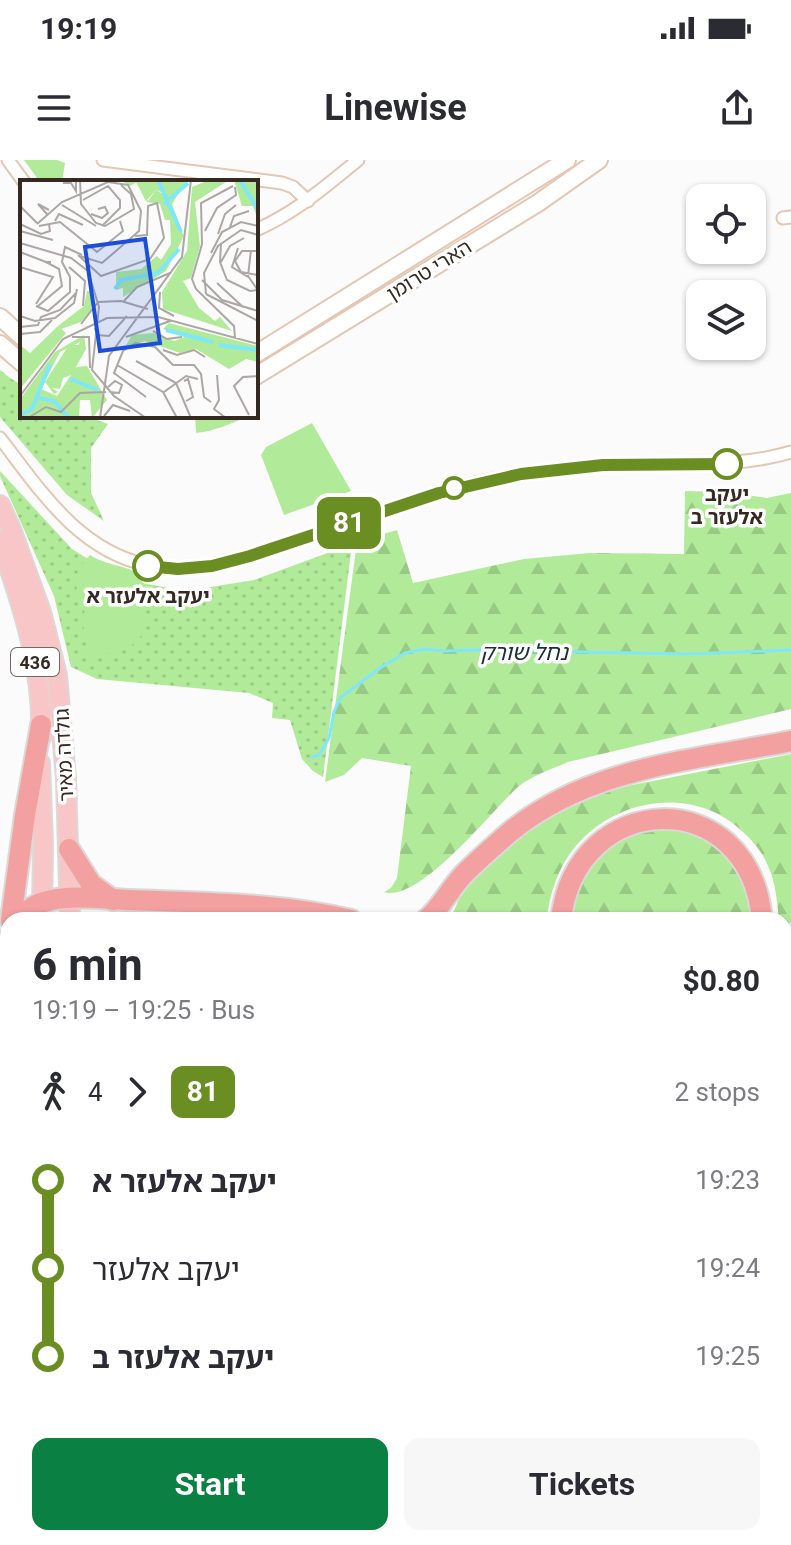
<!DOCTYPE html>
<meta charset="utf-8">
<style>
body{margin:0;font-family:Roboto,"Noto Sans Hebrew",sans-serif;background:#f7f7f7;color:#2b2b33;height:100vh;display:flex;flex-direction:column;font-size:30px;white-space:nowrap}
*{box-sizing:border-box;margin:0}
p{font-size:26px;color:#7c7c81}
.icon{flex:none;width:44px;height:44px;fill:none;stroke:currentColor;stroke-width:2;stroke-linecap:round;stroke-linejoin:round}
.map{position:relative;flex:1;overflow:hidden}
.panel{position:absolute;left:0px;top:752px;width:792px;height:634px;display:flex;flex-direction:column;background:#fff;border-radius:24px 24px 0 0;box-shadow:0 2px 6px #0004}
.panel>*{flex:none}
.badge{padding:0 16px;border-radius:12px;font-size:28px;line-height:52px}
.buttons{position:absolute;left:686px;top:24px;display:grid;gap:16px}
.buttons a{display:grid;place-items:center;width:80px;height:80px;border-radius:16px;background:#fff;box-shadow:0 2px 6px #0004;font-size:40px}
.map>.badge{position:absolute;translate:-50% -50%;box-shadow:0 0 0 4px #fff}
.legs{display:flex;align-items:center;gap:12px;height:88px;padding:0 32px;font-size:26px}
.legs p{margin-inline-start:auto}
.summary{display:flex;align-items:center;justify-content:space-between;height:136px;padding:0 32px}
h1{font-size:44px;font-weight:700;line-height:60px}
.cta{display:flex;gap:16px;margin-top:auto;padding:16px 32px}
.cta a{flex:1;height:92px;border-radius:16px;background:#0b8043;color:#fff;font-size:32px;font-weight:700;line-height:92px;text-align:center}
.cta a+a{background:#f7f7f7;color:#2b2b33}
ul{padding:0 32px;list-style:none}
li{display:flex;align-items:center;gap:28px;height:88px;font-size:30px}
li i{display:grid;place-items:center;width:12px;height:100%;margin:0 10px;background:currentColor}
li i::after{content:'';width:20px;height:20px;margin:-10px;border:6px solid;border-radius:50%;background:#fff}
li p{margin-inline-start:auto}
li:first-child i{background:linear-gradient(#0000 50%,currentColor 0)}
li:last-child i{background:linear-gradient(currentColor 50%,#0000 0)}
.status{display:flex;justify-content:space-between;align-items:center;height:56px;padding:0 40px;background:#fff;direction:ltr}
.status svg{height:22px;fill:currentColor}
header{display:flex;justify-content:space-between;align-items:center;height:104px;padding:0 32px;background:#fff;font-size:36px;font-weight:700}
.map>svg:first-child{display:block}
.grass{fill:url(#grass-dots)}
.forest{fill:url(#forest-firs)}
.green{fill:#b1eb99}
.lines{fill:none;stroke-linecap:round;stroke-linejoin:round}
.stream{stroke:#7ee7f9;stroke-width:3}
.street-casing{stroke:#e4c7b2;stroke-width:15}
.secondary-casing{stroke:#e4c7b2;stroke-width:20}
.primary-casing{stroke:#dbd8d7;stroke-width:22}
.highway-casing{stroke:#dbd8d7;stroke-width:24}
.street{stroke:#fff;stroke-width:11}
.secondary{stroke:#fff;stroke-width:16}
.primary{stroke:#f8c6c6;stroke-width:18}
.highway{stroke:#f3a0a0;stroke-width:20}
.primary-bridge-casing{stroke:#dbd8d7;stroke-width:22;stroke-linecap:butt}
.primary-bridge{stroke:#f8c6c6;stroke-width:18}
.line-1-casing{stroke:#fff;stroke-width:18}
.line-1{stroke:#6b8e23;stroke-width:12}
.stop-1-dot{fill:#fff;stroke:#6b8e23;stroke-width:4}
.labels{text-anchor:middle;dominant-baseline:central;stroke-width:7;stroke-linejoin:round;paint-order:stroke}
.shield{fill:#fff;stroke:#726964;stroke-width:2}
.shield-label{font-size:18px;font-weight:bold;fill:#352922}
.street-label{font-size:20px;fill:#352922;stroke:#fff}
.stop-label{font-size:20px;font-weight:bold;fill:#352922;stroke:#fff}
.water-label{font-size:22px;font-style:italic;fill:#193236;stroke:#fff}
.inset-river{fill:none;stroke:#7ee7f9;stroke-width:4}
.inset-road{fill:none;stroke:#aca7a4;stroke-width:2}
.view{fill:#1d4ed8;fill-opacity:0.15;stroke:#1d4ed8;stroke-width:4}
.inset-edge{fill:none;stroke:#352922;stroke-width:4}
</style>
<div class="status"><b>19:19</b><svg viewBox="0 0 49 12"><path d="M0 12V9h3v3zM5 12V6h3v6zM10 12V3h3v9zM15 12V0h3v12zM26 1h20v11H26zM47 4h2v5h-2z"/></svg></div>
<header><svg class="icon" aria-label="menu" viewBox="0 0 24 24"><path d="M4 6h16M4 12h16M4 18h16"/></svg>Linewise<svg class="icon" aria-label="share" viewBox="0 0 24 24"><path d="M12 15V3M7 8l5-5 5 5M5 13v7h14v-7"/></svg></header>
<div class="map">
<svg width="791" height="1385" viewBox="0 0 791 1385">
<defs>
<pattern id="grass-dots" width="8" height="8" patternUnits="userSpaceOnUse" patternTransform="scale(2)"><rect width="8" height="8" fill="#b1eb99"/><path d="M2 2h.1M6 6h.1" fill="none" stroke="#99ca84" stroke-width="1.8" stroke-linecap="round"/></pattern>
<pattern id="forest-firs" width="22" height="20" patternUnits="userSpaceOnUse" patternTransform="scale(2)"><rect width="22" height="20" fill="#b1eb99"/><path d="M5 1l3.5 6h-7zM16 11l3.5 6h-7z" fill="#99ca84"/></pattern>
</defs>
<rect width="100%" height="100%" fill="#fbfbfb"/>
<!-- grass -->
<g class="grass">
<polygon points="0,210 10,218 22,225 22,256 86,256 108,264 91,288 91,333 104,361 67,335 0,257"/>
<polygon points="0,311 72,389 120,419 186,431 254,420 352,384 323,617 313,611 302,599 290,560 272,558 273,543 249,533 97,519 71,507 54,436 0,316"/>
<polygon points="8,819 8,922 0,950 0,837"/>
<polygon points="784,1059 791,1061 791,1150 784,1158"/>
<polygon points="262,1378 330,1378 330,1379 323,1385 254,1385"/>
</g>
<!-- forest -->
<g class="forest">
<path d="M 685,331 L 724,332 L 767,338 L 791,333 L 791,549 L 568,602 C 552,609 531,616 518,627 C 492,650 420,743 384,732 L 391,728 L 397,718 L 411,606 L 362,598 L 344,615 L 325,622 L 357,382 L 397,370 L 413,423 L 524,399 L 590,393 L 684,394 Z"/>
<path d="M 791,594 L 791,762 L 784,768 L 784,760 L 779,760 C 777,742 776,723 768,706 C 763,693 753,681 743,672 C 695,625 616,637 575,687 C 558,708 549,734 547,760 L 450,760 L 459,739 L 475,717 L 521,676 L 554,653 L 598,634 L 632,625 Z"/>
<polygon points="658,667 698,675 715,684 740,707 753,760 568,760 578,722 606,689 622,677"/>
<polygon points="791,855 791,942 784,938 784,862"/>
<polygon points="5,1233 8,1234 8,1378 143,1378 138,1385 0,1385 0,1239"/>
<polygon points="784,1262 791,1272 791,1385 696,1385 686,1378 784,1378"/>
</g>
<!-- green -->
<g class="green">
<polygon points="24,0 57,0 65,3 62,22 40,22"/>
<path d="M 195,256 L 248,256 C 231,264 215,271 196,273 Z"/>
<polygon points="312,263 351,331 284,355 261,295 266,287"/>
<path d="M 90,395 C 120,414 157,399 138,449 L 144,459 L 145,472 L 128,489 L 89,498 L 82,460 L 85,450 C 74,428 71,414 90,395 Z"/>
</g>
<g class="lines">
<!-- stream -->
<polyline class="stream" points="312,597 319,595 329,578 334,552 340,538 380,508 405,493 424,489 445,491 475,490 689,494 791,490"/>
<!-- street casing -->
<g class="street-casing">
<g id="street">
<polyline points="8,0 24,22"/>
<polyline points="103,0 282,23 293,27 308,41"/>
<polyline points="783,58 791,57"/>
<path d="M 256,70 C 295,53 326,26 358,0"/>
<path d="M 0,278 C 40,330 78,390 147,405 C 203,418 260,393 312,375 C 372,355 433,331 497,318 C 540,310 584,305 629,304 C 684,303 738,308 791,292"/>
<polyline points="784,1249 791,1258"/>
</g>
</g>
<!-- secondary casing -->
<g class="secondary-casing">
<g id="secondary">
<polyline points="0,157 22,177"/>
<polyline points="0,184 22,203"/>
<polyline points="256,194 567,0"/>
<polyline points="256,216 538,43 599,0"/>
<polyline points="639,1378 652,1385"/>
<polyline points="353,1385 364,1378"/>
</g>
</g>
<!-- primary casing -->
<g class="primary-casing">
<g id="primary">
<polyline points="0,345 11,369 41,452 57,515 66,618 70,760"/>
<path d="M 0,381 C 22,443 44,510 41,577"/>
<polyline points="40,603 43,685 42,760"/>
<polyline points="0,1130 8,1104"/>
</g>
</g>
<!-- highway casing -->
<g class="highway-casing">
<g id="highway">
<polyline points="69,689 91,724 113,740"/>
<polyline points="11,760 25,655 41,565"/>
<path d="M 19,760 C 26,752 33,745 44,742 C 68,734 104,739 130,740 C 204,743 279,743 351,760"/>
<path d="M 426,760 C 442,747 450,728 465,713 C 479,699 495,685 510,672 C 589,607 695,600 791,581"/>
<path d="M 561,760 C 575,629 750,622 762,760"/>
<polyline points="784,797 791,789"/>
<polyline points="0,800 8,779"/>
<polyline points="784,835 791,828"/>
<polyline points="784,954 791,957"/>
<polyline points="0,960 8,958"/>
<polyline points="784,1011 791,1013"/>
<polyline points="784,1031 791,1033"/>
<polyline points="784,1047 791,1049"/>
<polyline points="784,1170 791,1164"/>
<polyline points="0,1173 8,1178"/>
<polyline points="0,1200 8,1198"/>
<polyline points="181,1385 188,1378"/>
<polyline points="216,1385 223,1378"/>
</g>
</g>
<!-- street -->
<use href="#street" class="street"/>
<!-- secondary -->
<use href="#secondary" class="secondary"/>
<!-- primary -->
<use href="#primary" class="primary"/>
<!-- highway -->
<use href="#highway" class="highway"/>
<!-- primary-bridge casing -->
<g class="primary-bridge-casing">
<polyline id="primary-bridge" points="0,1010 8,977"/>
</g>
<!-- primary-bridge -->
<use href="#primary-bridge" class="primary-bridge"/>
</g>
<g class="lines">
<!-- line-1 casing -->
<g class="line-1-casing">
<polyline id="line-1" points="148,406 178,409 212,406 250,396 439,333 521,314 603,305 727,304"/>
</g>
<!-- line-1 -->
<use href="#line-1" class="line-1"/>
</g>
<!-- markers -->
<g class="stop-1-dot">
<circle cx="727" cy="304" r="14"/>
<circle cx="454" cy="328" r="10"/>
<circle cx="148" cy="406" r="14"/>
</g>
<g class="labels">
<!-- shield labels -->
<rect class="shield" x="11" y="488" width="48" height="28" rx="6"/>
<g class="shield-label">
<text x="35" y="502">436</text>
</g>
<!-- street labels -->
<g class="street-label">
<text transform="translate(429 110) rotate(-32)">הארי טרומן</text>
<text transform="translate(64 595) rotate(-93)">גולדה מאיר</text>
</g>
<!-- stop labels -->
<g class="stop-label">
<text x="727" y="334">יעקב<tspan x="727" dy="23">אלעזר ב</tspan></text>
<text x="148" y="436">יעקב אלעזר א</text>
</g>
<!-- water labels -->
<g class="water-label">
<text x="524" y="492">נחל שורק</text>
</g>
</g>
<!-- overview -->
<g transform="translate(20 20)">
<rect width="238" height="238" fill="#fbfbfb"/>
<path d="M 115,0 L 167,0 L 152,24 L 162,51 L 144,13 L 136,10 L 126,21 ZM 214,0 L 238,0 L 238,41 L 233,26 L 222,26 ZM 38,146 L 46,153 L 0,209 L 0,165 L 10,173 ZM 64,155 L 66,169 L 56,187 L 67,186 L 87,220 L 72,238 L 70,220 L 60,220 L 59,238 L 0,238 L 0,219 L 35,172 ZM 60,162 L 45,191 L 51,195 L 37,216 L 21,209 L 40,172 Z" fill="#b1eb99" fill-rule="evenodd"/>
<path d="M 100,0 L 117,1 L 123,9 L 128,21 L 136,10 L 143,14 L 164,56 L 146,91 L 103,117 L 103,108 L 96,110 L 96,92 L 121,89 L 137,76 L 141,80 L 151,64 L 150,40 L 145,40 L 140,24 L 127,22 L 117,2 L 110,6 ZM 189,0 L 209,0 L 175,22 L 180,66 L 171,98 L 163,101 L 179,128 L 195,141 L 200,137 L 212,151 L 143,129 L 142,112 L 167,71 L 172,7 ZM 67,111 L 72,111 L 71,131 L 61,142 L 41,149 L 38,146 L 64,126 ZM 149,143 L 238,166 L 238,182 L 226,179 L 209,189 L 176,169 L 160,173 L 125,161 L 105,167 L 112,155 L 133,153 L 154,161 L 165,157 L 143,149 Z" fill="#b1eb99"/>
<path d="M 49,165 L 62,165 L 45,191 L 51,195 L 43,198 L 40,209 L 32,208 L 38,212 L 34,214 L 25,202 Z" fill="#b1eb99"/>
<path class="inset-river" d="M 138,0 L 161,52M 220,0 L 238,30M 144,24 L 168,3M 95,109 L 101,100 L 138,93 L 159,69M 146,150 L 193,162M 199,165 L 238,170M 50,199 L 78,210M 18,218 L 34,221 L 49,238M 0,235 L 12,229 L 30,184"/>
<path class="inset-road" d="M 60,0 L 61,24 L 76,43 L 85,46 L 114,29 L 111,14 L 101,5M 43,3 L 51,3 L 56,11 L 56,0M 213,6 L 181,23 L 182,64 L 172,99 L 176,109 L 214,146 L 215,158M 63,20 L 88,6 L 100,20 L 100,28 L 82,46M 42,25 L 76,46M 0,26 L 17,43M 27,34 L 18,24 L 29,30M 71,34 L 82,38 L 88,33 L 85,27 L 78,29M 35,41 L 39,34 L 63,45M 0,44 L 21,54 L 30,51 L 29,44M 17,44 L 42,22 L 88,2 L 108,5 L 121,31 L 119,51 L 82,83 L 60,76M 19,46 L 40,42 L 77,72 L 103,51 L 100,41M 210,47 L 214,36 L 229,31M 0,51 L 33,60M 185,51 L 197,28 L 216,15 L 215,7M 198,54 L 205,34 L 216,25M 0,63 L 51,78 L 68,91 L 79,127 L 72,190 L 94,216 L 126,238M 201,64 L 200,82 L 207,100 L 230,111 L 237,110M 218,68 L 212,87 L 228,97M 231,70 L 228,96 L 237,109M 238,71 L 222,71 L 215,81 L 221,92 L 238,95M 0,72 L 26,82M 191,73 L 202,52 L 221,42 L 238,46M 58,75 L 81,96 L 130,79 L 144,58 L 137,23 L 128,26 L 127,55 L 115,56M 201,82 L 210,66 L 224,58M 0,87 L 33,97 L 16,124M 49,87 L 65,101 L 63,126M 182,100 L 202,120 L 238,131M 197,103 L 223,127M 140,112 L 139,128 L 154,136M 186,114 L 184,93 L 198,66 L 221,50 L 238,55M 186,114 L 238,141M 104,121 L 117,107 L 150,93M 16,126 L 28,131 L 50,112 L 50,97 L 42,82 L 45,67 L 62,75M 18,126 L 42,106 L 39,89 L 26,82 L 31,82M 0,136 L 15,141 L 35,138 L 54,123 L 57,109M 61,144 L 78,122 L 101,121 L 128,129M 0,147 L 18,145 L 21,137 L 40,130 L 56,113M 75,148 L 77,155 L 89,156 L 107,136M 133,151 L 147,159 L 162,157M 0,154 L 20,152 L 32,140M 52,157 L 69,157 L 70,188M 106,157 L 150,141M 143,170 L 157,175 L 174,170 L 185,177M 116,181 L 156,203 L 171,238M 97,185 L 143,212 L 157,238M 197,195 L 199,220 L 194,229 L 206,238M 164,201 L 168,199 L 173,217 L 166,221M 88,207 L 95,201 L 102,205 L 99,213 L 90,212M 144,212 L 166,196 L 178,199M 0,216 L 43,159 L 87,138 L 138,137 L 238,164M 126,217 L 94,193 L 103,171 L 116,163 L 135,167 L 153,185 L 174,185 L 181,194 L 184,217 L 191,222M 229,235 L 214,206 L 223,197 L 238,196M 84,236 L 93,225 L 110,231M 8,238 L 26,227 L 41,232 L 60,213 L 86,212M 80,238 L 89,176 L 162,77 L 171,0"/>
<path class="view" d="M 125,59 L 140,163 L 80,171 L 65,67 Z"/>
<rect width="238" height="238" class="inset-edge"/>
</g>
</svg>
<div class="buttons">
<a><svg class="icon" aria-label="locate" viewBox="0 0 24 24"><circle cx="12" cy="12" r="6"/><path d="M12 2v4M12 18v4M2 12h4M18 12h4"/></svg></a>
<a><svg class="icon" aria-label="layers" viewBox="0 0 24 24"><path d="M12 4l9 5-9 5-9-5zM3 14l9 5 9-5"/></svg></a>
</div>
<b class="badge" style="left:349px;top:363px;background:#6b8e23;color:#fff">81</b>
<section class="panel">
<div class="summary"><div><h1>6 min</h1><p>19:19 – 19:25 · Bus</p></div><b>$0.80</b></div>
<div class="legs"><svg class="icon" aria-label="walk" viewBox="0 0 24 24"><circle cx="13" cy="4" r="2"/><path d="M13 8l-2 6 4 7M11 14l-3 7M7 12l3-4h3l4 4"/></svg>4<svg class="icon" aria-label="forward" viewBox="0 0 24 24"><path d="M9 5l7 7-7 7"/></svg><b class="badge" style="background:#6b8e23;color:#fff">81</b><p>2 stops</p></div>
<ul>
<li><i style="color:#6b8e23"></i><b>יעקב אלעזר א</b><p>19:23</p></li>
<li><i style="color:#6b8e23"></i><span>יעקב אלעזר</span><p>19:24</p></li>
<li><i style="color:#6b8e23"></i><b>יעקב אלעזר ב</b><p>19:25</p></li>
</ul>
<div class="cta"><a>Start</a><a>Tickets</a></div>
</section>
</div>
